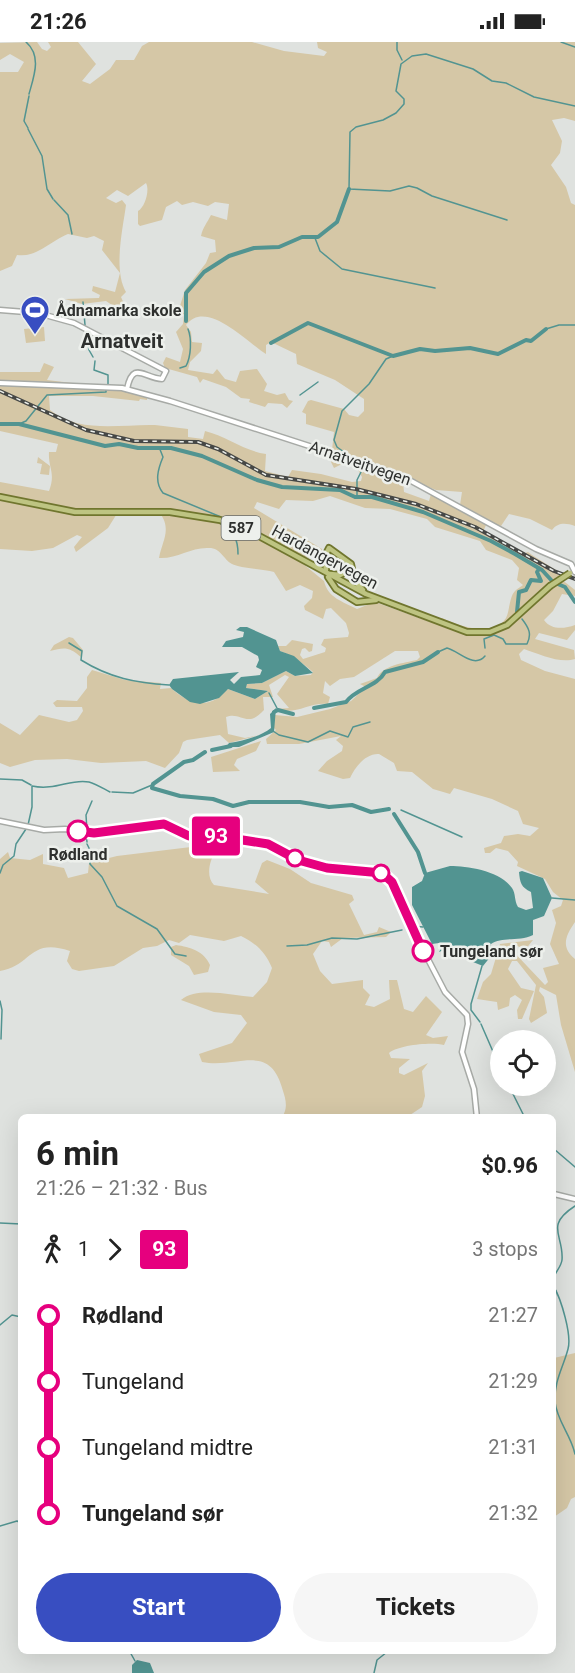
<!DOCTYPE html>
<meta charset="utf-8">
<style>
body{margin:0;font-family:Roboto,sans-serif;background:#f6f6f6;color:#222;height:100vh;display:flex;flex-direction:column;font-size:22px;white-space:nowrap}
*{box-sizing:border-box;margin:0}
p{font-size:20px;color:#767676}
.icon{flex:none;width:33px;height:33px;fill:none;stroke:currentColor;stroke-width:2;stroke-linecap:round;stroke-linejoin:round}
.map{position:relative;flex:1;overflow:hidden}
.drawer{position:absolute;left:18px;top:1072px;width:538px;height:540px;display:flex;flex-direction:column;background:#fff;border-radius:9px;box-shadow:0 6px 24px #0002}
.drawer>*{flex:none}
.badge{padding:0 12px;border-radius:4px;font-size:21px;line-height:39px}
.controls{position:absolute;left:490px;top:988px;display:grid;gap:12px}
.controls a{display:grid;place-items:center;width:66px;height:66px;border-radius:50%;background:#fff;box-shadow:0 6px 24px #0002;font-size:30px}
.map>.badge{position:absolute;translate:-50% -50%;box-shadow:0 0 0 3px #fff}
.legs{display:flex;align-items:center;gap:9px;height:66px;padding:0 18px;font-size:20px}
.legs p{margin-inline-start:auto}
.overview{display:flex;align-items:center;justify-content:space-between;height:102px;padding:0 18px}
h1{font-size:33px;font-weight:700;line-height:45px}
.button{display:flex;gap:12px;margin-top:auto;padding:12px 18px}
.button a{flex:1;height:69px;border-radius:36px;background:#384ec1;color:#fff;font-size:24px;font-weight:700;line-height:69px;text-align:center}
.button a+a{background:#f6f6f6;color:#222}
ul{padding:0 18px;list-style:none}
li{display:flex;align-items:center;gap:21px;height:66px;font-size:22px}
li i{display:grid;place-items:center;width:9px;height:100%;margin:0 8px;background:currentColor}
li i::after{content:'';width:15px;height:15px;margin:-8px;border:4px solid;border-radius:50%;background:#fff}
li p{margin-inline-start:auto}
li:first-child i{background:linear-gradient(#0000 50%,currentColor 0)}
li:last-child i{background:linear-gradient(currentColor 50%,#0000 0)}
.status{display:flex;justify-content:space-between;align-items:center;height:42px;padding:0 30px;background:#fff;direction:ltr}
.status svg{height:16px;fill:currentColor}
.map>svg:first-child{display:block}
.green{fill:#d5c7a6;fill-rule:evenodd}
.water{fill:#529491}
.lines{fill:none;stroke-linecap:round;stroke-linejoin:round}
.stream{stroke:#529491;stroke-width:1.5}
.river{stroke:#529491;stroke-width:4}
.secondary-casing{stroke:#a7aaa6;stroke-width:7}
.primary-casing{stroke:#70762e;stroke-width:8}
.secondary{stroke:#fff;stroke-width:4}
.primary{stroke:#bec482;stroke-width:4.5}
.rail-casing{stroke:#464846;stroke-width:4}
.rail{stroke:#edf0ec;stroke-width:1.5;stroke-dasharray:4.5;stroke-linecap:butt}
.primary-bridge-casing{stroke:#70762e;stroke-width:8;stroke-linecap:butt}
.primary-bridge{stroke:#bec482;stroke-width:4.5}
.line-1-casing{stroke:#fff;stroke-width:14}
.line-1{stroke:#e6007e;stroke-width:9}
.stop-1-dot{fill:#fff;stroke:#e6007e;stroke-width:3}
.labels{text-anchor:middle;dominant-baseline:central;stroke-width:5;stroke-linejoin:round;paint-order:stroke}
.shield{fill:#edf0ec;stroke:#676a67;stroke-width:1.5}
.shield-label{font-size:15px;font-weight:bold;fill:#2e302e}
.poi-label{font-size:16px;font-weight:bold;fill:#2e302e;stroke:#edf0ec;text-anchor:start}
.street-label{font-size:16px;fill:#2e302e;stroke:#edf0ec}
.stop-label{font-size:16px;font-weight:bold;fill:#2e302e;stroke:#edf0ec}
.quarter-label{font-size:20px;font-weight:bold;fill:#2e302e;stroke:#edf0ec}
</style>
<div class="status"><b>21:26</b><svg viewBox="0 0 49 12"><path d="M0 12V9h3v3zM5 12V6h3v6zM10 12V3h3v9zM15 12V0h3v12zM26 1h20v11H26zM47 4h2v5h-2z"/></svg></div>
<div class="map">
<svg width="575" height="1631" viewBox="0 0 575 1631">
<rect width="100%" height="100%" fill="#dfe2df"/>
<!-- green -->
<g class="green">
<path d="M 37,0 L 42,7 L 47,9 L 51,5 L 48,0 L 78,0 L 96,22 L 82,39 L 90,42 L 110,27 L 116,18 L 134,18 L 142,4 L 149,0 L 252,0 L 284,9 L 324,14 L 327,10 L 318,6 L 317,0 L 575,0 L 575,79 L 564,76 L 552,78 L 562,99 L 560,111 L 551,123 L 566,145 L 571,161 L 575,163 L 575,484 C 566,481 558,480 552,488 L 530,477 L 509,472 L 501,484 L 481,477 L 480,480 L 486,483 L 483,490 L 522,512 L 528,510 L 532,513 L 559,530 L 561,537 L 575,548 L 575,554 L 562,552 L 553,569 L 544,578 C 551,588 564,587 575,583 L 575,588 L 567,598 L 539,591 L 535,597 L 574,608 L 575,617 C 560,622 539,612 524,607 L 519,612 L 521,618 L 545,629 L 575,637 L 575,880 C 566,893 560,905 575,917 L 575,1030 L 561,983 L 556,953 L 540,945 L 539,949 L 544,955 L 547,971 L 531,981 L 529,977 L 536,943 L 517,919 L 512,919 L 508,927 L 521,946 L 534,949 L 522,977 L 518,977 L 517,968 L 522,958 L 515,953 L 510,956 L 509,964 L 498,968 L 497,960 L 477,957 L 483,940 L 491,932 L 500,902 L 533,898 L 525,908 L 514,902 L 510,906 L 545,943 L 548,940 L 543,926 L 559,922 L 550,902 L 556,881 L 552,868 L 561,864 L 563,858 L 553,850 L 545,837 L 517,824 L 518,820 L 508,809 L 496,806 L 490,811 L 485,811 L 484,806 L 501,801 L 504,794 L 518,792 L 530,794 L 539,786 L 523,782 L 518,769 L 492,757 L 454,746 L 450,752 L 433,747 L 412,730 L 397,729 L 394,721 L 379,712 C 366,711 355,725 350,736 L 343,737 L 318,729 L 327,719 L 342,709 L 343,704 L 336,698 L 341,694 L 299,702 L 267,702 L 266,697 L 276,688 L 273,685 L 275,673 L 297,675 L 330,667 L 351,659 L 366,645 L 360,642 L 377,636 C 383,623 404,621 417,618 L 420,615 L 418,609 L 395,609 L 354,635 L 340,637 L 330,644 L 325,639 L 323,651 L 330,655 L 328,662 C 309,660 295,674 277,667 L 289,666 L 277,652 L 289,635 L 285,633 L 269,643 L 273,655 L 263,655 L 264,668 C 247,687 241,669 226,675 L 228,692 L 245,696 L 260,693 L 229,701 L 220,693 L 187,698 L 183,700 L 179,711 L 165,726 L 146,719 L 101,721 L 67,717 L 35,718 L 10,725 L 0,721 L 0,681 L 20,693 L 39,673 L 69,680 L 77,678 L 83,669 L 82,665 L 56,665 L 53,661 L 57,658 L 77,659 L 87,646 L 87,635 L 92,628 L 125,638 L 161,641 L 160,647 L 171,646 C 184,658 201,667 218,656 C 222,654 224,649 228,647 L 255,657 L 268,649 L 246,646 L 247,642 L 262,641 L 286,629 L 295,634 L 311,633 L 313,630 C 304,622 292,613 280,609 L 278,604 L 286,604 L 292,598 L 313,602 L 312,609 L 309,610 L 305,606 L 302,607 L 300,613 L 303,617 L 325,610 L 326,606 L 321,603 L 324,597 L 348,595 L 349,591 L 346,581 L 331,566 L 326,567 L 323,577 L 305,568 L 304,564 L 312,556 L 313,549 L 300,543 L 286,549 L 274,530 C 263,527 239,526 232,522 C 223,517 221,506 209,506 C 191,505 177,517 159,516 C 162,499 172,488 160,471 L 118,470 L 108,486 L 76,510 L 74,505 L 82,495 L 77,493 L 53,506 L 32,509 L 0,507 L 0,440 L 49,449 C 56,431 48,426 49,410 L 56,410 L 58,402 L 0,389 L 0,330 L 40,330 L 44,321 L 54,325 L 47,338 L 89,343 L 91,346 L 126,348 L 147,354 L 147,358 L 140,357 L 139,359 L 93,354 L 49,354 L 50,368 C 80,392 121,382 155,383 C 166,384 177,386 188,387 L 188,395 L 203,397 L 205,389 C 226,394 244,409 266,412 L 265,429 L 288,435 L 292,428 L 321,432 L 352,440 L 361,439 L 362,435 L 357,426 L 344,421 L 334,426 L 331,420 L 337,413 L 332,408 L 334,390 L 306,382 L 306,372 L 302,370 L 308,359 L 311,358 L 344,367 L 349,373 L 358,375 L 364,369 L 364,357 L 335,338 L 297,322 L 296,312 L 271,300 L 266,303 L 266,312 C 247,300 206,256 186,283 L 191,290 L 192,300 L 202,301 L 201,309 L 190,320 L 188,328 L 213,332 L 217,327 L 225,337 L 236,340 L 240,329 L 257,327 L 267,342 L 264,349 L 277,353 L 285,351 L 289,358 L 293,359 L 287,366 L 282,362 L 268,361 L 265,365 L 249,360 L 250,357 L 241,356 L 226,345 L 203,337 L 200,341 L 197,335 L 165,326 L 163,321 L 166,315 L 180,320 L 183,307 L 176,290 L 183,282 L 184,273 L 179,267 L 185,248 L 206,221 L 210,211 L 216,210 L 215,198 L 201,194 C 203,185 207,181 211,173 L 227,178 L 229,162 L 215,160 L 208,164 L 193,160 L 182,163 L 177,159 L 166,165 L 162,178 L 140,184 L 138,182 L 138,169 C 145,165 150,148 146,141 L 128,154 L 117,148 L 106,156 L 116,161 L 122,158 L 126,163 C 123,186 113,228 126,250 L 121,255 L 125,264 L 121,269 L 106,259 L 82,262 L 65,257 L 99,256 L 100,253 L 92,249 L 93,244 L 115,250 L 120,231 L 102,208 L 104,199 L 94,194 L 87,196 L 68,192 C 51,199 36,216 17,213 L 12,224 L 0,229 L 0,30 L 18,30 L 24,20 L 10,12 L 0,18 L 0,1 ZM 412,438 L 436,448 L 462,450 L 460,463 L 431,452 L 429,459 L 404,450 L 403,440 ZM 330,454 L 365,466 L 390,467 L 427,477 L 435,485 L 480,499 L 486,508 L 512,518 L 519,526 L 517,538 L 523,543 C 521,545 518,546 516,548 C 509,554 510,568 506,576 C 493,597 458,583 442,576 L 433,581 L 375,560 L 357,567 C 342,559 328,556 324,539 L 302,521 L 305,515 L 320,517 L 322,507 L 254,466 L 257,460 L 279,467 L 286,458 L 313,459 Z"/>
<polygon points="44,285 45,299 26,301 24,287"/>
<polygon points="38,415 50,424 49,433 40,432 42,422 37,421"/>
<path d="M 69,595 L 73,596 L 83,608 L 81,615 C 69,605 65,605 50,609 L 54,603 Z"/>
<polygon points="261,699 256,709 237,717 234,723 240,729 213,730 211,715"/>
<path d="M 191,805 L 227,810 L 215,810 C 209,820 206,835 214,843 L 269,852 L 255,840 L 262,821 L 267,818 L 290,827 L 311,841 L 352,853 L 354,858 L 349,862 L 364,893 L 377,890 L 379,885 L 391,890 L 386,895 L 343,896 L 331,905 L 329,900 L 322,899 L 313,912 L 320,929 L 332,942 L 363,938 L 363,946 L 370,953 L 365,963 L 374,965 L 390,957 L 389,938 L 397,938 L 404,967 L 413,970 L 426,954 L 442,970 L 426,993 L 433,996 L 448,994 L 444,1003 C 431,1000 399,1003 389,1011 L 391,1016 L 410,1017 L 399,1026 L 399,1031 L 404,1033 L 428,1021 L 422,1029 L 425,1054 L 422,1065 L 407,1075 L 282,1075 C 288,1067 286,1058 283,1049 C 270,999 239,1027 202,1020 L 199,1012 L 232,1001 L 247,981 L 241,973 L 214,970 L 181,958 C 198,944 233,954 253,955 L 267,940 L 272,926 C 265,910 257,902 241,894 L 224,899 L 190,893 L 179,901 L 169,898 L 157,904 L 143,906 L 114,924 L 79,929 L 72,927 L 67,919 L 70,909 C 29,895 32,924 0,929 L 0,817 L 8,810 L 10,816 L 30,818 L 43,812 L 43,822 L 64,826 L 68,836 L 88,831 L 89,821 L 117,814 Z"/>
<path d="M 176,903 C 190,905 204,909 210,923 L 208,930 L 194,933 L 189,924 L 171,913 L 171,905 Z"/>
<polygon points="575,1311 575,1455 571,1457 567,1466 554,1475 554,1316"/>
</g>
<!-- water -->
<g class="water">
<polygon points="240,585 247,585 276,598 280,609 294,614 313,631 295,634 286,629 262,641 247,642 246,646 268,649 255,657 228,647 219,656 200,662 190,660 172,647 169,643 173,637 239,630 230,638 234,642 241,635 260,633 262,628 256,625 259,618 258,614 242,605 222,605 226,599 243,595 244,590 236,588"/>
<path d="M 276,666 L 274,690 L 239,705 L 226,705 L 229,701 C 242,699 260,695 271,686 L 270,672 Z"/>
<path d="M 450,824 C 468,824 500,829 512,846 C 516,852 514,858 518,865 L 526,868 L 533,866 L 531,850 C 521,845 520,841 519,830 L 522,829 L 543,836 L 552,856 L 544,874 L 533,878 L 533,893 C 520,900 502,894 491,902 L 491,914 L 483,924 L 468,918 L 451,905 L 439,910 L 443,903 L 439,901 L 432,902 L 412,863 L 412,845 L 422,839 L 425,831 Z"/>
<polygon points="137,1618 150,1621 154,1631 132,1631 132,1623"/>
</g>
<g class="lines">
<!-- stream -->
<g class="stream">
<path d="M 26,0 C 42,14 34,34 29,52"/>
<polyline points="397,0 397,8 402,18"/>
<polyline points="561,0 575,5"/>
<polyline points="28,86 24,79 29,54"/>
<polyline points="28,87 42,114 47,147 53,157"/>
<polyline points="54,158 68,173 72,192"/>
<polyline points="507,178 432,154 417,146 409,144 390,149 349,147 350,90 356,85 383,78 396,71 404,62 404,57 396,49 401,22 412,14 426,12 473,27 492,39 506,41 534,55 575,64"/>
<polyline points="315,196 320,209 342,227 435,246"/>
<polyline points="83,260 85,283"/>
<polyline points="85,287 89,308 93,315"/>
<polyline points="546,287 559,283 575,283"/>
<polyline points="95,319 94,328 108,333 108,343"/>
<path d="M 180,326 L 186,324 C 191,315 192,297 188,287"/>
<polyline points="300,353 318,340"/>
<polyline points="19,382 26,379 47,353 106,350 106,347"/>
<path d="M 159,405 L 163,415 C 158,427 154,440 163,451 L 221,475"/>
<polyline points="355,418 337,405 334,398 342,369 369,342 386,317 393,314"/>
<polyline points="357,455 357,438 362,428 359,421"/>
<path d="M 221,482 C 234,490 238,497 238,512"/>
<path d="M 69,601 L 82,609 L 81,618 C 110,636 136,641 169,643"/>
<path d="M 485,606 L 484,597 L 494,593 L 503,597 L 506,602 L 527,602 C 532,592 529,586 522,577"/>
<path d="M 438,610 L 447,606 C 459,609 474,627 485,614"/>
<polyline points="269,651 278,668"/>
<polyline points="273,689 279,693 308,700 330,689 348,695 353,685 370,680"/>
<polyline points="0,737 22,738 31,743"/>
<polyline points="112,750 133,751 152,743"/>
<polyline points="401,768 462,795"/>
<path d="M 28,783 L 32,765 L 32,744 C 56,749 71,736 89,740 C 96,742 104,747 110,750"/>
<polyline points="87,789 86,773 92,759"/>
<polyline points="86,792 87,800"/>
<polyline points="87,802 90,808 90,822 102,835 117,864 157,887 175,912 186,914"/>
<polyline points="0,831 3,823 14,814 16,802 26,787"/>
<polyline points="552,856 575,858"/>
<polyline points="412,884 423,885"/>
<polyline points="287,904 307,903 332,896 357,897 402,888"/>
<polyline points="0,959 2,968 1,997"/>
<polyline points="480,980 471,968 471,962 482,924"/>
<polyline points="481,982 501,1028"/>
<polyline points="509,1044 525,1076"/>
<polyline points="554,1107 575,1125"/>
<polyline points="0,1181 21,1182"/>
<path d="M 554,1235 C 556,1229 561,1225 562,1218 C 564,1193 544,1184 575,1164"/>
<path d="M 554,1245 C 561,1257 572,1293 568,1307 C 563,1326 554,1339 555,1360 C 557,1379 571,1393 575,1412"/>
<polyline points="554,1248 556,1249 554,1263"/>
<polyline points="0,1283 12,1273 21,1275"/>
<polyline points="20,1294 21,1293"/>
<polyline points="0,1484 17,1479 21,1481"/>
<polyline points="21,1502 21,1505"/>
<polyline points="130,1610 135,1619"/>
<polyline points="374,1631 377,1618 387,1610"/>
</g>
<!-- river -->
<g class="river">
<polyline points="186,279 186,251 204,230 229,214 254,206 279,205 302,195 318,195 337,180 349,147"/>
<polyline points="271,301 308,281 393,314 420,307 435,309 470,306 498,312 526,298 531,299 546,287"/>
<polyline points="0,382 19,382 105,404 119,402 138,406 171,406 202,414 257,438 282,445 340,448 355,455 372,455 423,470 491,499 515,512 542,528 553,540 565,545 575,560"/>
<polyline points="517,570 519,550 526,548 531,538 541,539 537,530 539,527"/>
<path d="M 314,666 L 346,660 C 356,646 377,645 385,630 L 423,620 L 438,610"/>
<polyline points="274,670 278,668 293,672"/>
<polyline points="212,708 231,704"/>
<polyline points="205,710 193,718 184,720 153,742 152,746 180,754 213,757 233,764 249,760 300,760 329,765 352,763 371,770 389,767"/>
<polyline points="394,772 418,810 425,831"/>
</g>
<!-- secondary casing -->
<g class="secondary-casing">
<g id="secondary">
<path d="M 0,268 L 38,271 L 74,281 L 166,329 L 162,337 C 144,336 133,318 127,347"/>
<polyline points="0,341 122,346 170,359 402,434 536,507 571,522 575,530"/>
<polyline points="0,779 44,788 65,787 90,791 164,782 189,794 217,794 268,802 298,818 327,826 377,830 386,833 392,840 404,871 445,950 467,973 468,982 462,1010 474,1047 477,1076"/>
<polyline points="554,1152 575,1157"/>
</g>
</g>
<!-- primary casing -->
<g class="primary-casing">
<g id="primary">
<polyline points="0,455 75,470 170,470 220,478 259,494 366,552 467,590 490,590 507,583 550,544"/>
<polyline points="326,528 325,514 329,506 351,522 355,540 363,548"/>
<polyline points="330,532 340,533 348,529 350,524"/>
<polyline points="328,535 336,547 357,560 376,558"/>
</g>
</g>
<!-- secondary -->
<use href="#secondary" class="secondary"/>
<!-- primary -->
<use href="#primary" class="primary"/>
<!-- rail casing -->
<g class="rail-casing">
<polyline id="rail" points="0,349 86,388 134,399 198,400 218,407 266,433 356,447 416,462 475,485 554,529 575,537"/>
</g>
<!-- rail -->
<use href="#rail" class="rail"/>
<!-- primary-bridge casing -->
<g class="primary-bridge-casing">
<polyline id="primary-bridge" points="550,544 570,531"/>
</g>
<!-- primary-bridge -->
<use href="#primary-bridge" class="primary-bridge"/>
</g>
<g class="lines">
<!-- line-1 casing -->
<g class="line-1-casing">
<polyline id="line-1" points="78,789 94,791 164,782 189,794 217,794 268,802 298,818 327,826 382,831 392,840 423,909"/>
</g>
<!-- line-1 -->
<use href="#line-1" class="line-1"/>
</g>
<!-- icons -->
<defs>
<g id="stadium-pin" transform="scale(1.5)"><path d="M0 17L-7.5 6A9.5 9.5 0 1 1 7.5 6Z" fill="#384ec1" stroke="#edf0ec"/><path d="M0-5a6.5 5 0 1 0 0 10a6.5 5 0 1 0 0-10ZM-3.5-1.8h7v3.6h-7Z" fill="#fff"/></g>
</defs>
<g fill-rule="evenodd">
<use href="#stadium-pin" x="35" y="268"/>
</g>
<!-- markers -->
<g class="stop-1-dot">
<circle cx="78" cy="789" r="10"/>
<circle cx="295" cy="816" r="8"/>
<circle cx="381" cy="831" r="8"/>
<circle cx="423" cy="909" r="10"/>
</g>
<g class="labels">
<!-- shield labels -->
<rect class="shield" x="221.5" y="474" width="39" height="24" rx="4.5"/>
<g class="shield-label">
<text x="241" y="486">587</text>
</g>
<!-- poi labels -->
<g class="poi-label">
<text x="56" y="268">Ådnamarka skole</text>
</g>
<!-- street labels -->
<g class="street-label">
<text transform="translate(360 421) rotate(19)">Arnatveitvegen</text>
<text transform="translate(325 515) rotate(28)">Hardangervegen</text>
</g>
<!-- stop labels -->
<g class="stop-label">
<text x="78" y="812">Rødland</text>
<text x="440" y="909" text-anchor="start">Tungeland sør</text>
</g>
<!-- quarter labels -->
<g class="quarter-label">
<text x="122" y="299">Arnatveit</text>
</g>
</g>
</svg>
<div class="controls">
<a><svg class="icon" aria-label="locate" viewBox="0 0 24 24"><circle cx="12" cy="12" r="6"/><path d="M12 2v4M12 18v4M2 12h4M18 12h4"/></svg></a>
</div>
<b class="badge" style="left:216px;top:794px;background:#e6007e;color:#fff">93</b>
<section class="drawer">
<div class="overview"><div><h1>6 min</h1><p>21:26 – 21:32 · Bus</p></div><b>$0.96</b></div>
<div class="legs"><svg class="icon" aria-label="walk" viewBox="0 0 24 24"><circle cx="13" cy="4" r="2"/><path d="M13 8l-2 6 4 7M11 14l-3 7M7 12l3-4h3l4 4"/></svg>1<svg class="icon" aria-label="forward" viewBox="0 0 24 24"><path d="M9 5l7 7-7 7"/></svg><b class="badge" style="background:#e6007e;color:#fff">93</b><p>3 stops</p></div>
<ul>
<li><i style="color:#e6007e"></i><b>Rødland</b><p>21:27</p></li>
<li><i style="color:#e6007e"></i><span>Tungeland</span><p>21:29</p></li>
<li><i style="color:#e6007e"></i><span>Tungeland midtre</span><p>21:31</p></li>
<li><i style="color:#e6007e"></i><b>Tungeland sør</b><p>21:32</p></li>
</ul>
<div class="button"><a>Start</a><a>Tickets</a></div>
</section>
</div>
